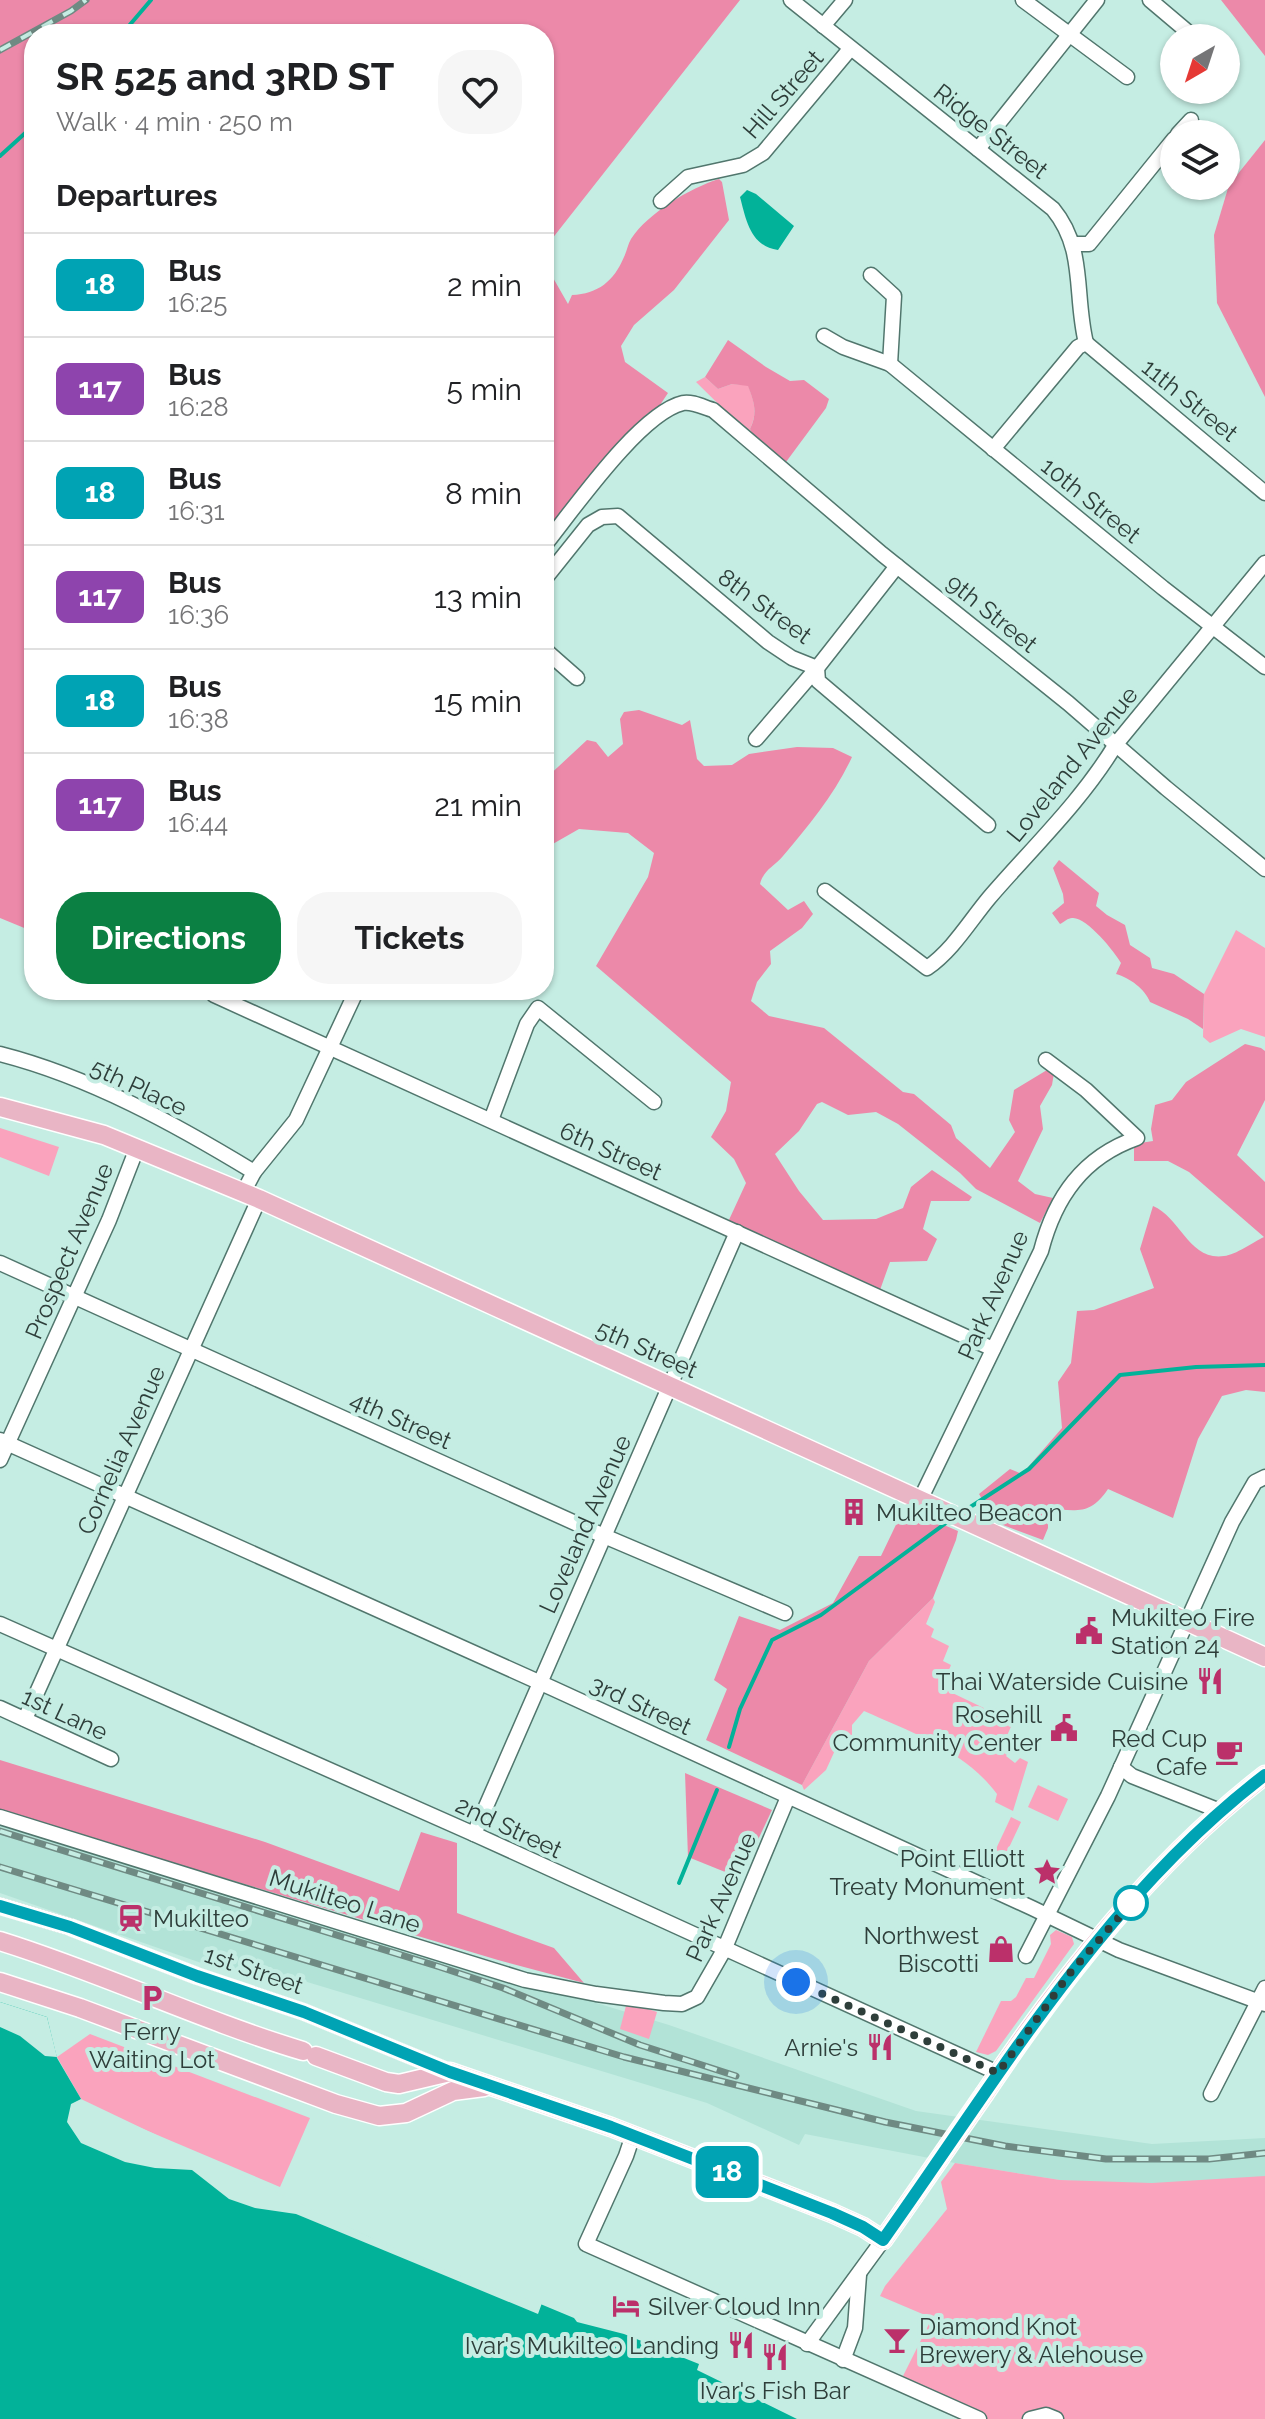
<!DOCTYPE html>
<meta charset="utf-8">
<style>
body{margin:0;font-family:Raleway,sans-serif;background:#f6f6f6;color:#202124;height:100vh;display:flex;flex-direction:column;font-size:30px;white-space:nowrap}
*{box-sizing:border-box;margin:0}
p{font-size:26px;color:#757577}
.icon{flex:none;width:44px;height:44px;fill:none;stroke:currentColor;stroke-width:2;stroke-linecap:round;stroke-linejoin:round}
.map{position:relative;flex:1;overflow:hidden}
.panel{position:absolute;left:24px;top:24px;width:530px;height:976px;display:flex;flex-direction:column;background:#fff;border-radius:32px;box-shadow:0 2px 6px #0004}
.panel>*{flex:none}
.badge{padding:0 16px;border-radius:12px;font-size:28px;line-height:52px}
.needle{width:52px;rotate:219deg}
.controls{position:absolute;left:1160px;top:24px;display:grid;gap:16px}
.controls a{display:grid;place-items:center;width:80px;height:80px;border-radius:50%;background:#fff;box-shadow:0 2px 6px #0004;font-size:40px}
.you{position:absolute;width:40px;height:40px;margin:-20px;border:6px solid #fff;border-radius:50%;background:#1a73e8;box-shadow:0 0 0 12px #1a73e833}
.map>.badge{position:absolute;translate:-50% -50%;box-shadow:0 0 0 4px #fff}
h2{padding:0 32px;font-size:30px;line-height:72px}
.round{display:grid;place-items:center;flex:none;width:84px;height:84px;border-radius:32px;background:#f6f6f6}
.summary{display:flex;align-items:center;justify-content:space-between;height:136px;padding:0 32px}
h1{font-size:38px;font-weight:700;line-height:60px}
.action{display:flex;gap:16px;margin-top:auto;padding:16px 32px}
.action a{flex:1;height:92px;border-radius:32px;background:#0b8043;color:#fff;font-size:32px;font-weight:700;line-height:92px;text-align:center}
.action a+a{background:#f6f6f6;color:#202124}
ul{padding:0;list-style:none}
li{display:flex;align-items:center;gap:24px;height:104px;padding:0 32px;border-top:2px solid #e0e0e0}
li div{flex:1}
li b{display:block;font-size:30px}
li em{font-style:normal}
li .badge{min-width:88px;font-weight:700;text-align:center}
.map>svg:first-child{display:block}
.built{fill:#b2e3d7}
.green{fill:#faa3bd}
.forest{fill:#ec89a9}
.water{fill:#02b299}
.pier{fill:#c5ede3}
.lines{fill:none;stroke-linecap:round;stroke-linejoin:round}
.stream{stroke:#02b299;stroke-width:4}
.minor-casing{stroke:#51766d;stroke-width:17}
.major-casing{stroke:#fff;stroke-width:21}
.minor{stroke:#fff;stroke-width:14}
.major{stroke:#e9b5c5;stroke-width:18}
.rail-casing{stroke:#6f8a83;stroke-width:7}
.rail{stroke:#c5ede3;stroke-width:4;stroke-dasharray:12;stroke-linecap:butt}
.major-bridge-casing{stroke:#fff;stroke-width:21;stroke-linecap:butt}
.major-bridge{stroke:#e9b5c5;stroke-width:18}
.line-casing{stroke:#fff;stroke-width:18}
.line{stroke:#00a3b4;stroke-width:12}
.walk{stroke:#2e3e3a;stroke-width:8;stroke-dasharray:0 14.4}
.stop-dot{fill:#fff;stroke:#00a3b4;stroke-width:4}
.labels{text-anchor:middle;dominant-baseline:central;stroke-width:8;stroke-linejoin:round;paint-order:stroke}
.street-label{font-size:24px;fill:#2e3e3a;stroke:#c5ede3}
.poi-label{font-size:24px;fill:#2e3e3a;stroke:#c5ede3;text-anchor:end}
</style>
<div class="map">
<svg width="1265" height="2419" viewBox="0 0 1265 2419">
<rect width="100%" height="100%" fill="#c5ede3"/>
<!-- built -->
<polygon class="built" points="0,1822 669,2025 916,2111 1152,2144 1265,2138 1265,2181 1155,2186 1060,2180 955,2163 805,2134 799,2145 707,2103 294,1978 294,1975 287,1973 283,1984 207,1965 0,1893"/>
<!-- green -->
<g class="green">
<path d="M 705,377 L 718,389 L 732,384 L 748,385 C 754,402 758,412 750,429 L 755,440 L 696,382 Z"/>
<polygon points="1236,930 1265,948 1265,1037 1241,1029 1210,1043 1203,1037 1204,994"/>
<polygon points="0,1128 59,1147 49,1176 0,1157"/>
<path d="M 933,1598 L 935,1602 L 926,1624 L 934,1629 L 931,1637 L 949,1646 L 943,1661 L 951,1665 L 942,1688 L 1013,1722 L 1002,1747 L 1009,1752 L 1006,1756 L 1015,1763 L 1020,1758 L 1028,1762 L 1013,1811 L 995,1802 L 997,1794 C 964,1750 913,1733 864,1711 L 852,1725 L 852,1739 L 842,1735 L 826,1770 L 804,1790 L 802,1785 L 869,1661 Z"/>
<polygon points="1038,1785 1068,1799 1058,1821 1028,1807"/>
<polygon points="1011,1817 1021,1822 1005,1856 995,1851"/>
<polygon points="1056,1930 1072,1937 1074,1944 1071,1948 996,2051 988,2055 976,2052 1001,2001 1011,2001 1016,1997 1026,1978 1034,1978 1051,1944 1050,1935"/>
<polygon points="627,2002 657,2012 649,2039 620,2029"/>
<polygon points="90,2034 310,2118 280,2187 84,2104 57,2057"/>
<polygon points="955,2163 1060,2180 1152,2183 1265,2176 1265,2419 982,2419 902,2378 932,2318 880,2296 885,2286 947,2209 941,2182"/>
</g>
<!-- forest -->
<g class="forest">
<polygon points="0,0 740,0 544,249 544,34 34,34 34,932 0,918"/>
<polygon points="1221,0 1265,0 1265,56"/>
<polygon points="1265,140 1265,397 1217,303 1214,235 1229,185"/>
<path d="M 719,179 L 722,182 L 729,220 L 674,290 L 634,325 L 621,346 L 625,362 L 668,393 L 660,405 L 647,414 L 544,533 L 544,262 L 568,304 L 572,295 C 598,294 614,281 624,257 C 627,251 628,244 631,239 C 648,213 690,188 719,179 Z"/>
<path d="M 728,340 L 766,367 L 790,381 L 804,380 L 829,399 L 826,408 L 786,462 L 780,462 L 755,440 L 750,429 C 758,412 754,402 748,386 L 732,384 L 718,389 L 705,377 Z"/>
<path d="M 639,710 L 682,725 L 690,720 L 697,759 L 704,766 L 732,765 L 749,754 L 797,747 L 833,748 L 852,757 C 835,794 809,825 783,856 C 774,867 764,869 760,884 L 788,910 L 804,901 L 813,914 L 802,928 L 770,951 L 771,964 L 757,982 L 751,1001 L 769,1016 L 824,1028 L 903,1092 L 914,1094 L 951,1125 L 956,1138 L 990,1168 L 1015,1132 L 1009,1120 L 1014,1090 L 1047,1070 L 1054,1073 L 1052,1085 L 1040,1106 L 1043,1129 L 1018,1181 L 1035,1194 L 1053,1198 L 1040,1223 L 976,1189 L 960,1173 L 898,1124 L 876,1112 L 848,1115 L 822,1102 L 817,1104 L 799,1131 L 775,1154 L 799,1191 L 823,1220 L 876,1219 L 903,1208 L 911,1187 L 932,1170 L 972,1197 L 969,1201 L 931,1201 L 923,1229 L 937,1239 L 927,1261 L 890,1262 L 880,1290 L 728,1222 L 746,1183 L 734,1159 L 711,1137 L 726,1111 L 731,1082 L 596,966 L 648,877 L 654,853 L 628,833 L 579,829 L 544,849 L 544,780 L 587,740 L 596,742 L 608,757 L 623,744 L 620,719 L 624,712 Z"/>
<path d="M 1059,860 L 1099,893 L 1096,906 L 1107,915 L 1125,925 L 1130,945 L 1150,958 L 1152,968 L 1174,974 L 1204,994 L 1203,1029 L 1188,1019 L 1150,1002 C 1145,989 1130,978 1116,974 L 1121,963 C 1115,952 1086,916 1072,918 C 1068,918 1064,922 1060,924 L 1052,913 L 1064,903 L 1063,894 L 1053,868 Z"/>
<path d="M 1245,1044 L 1261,1048 L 1265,1051 L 1265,1100 L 1237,1155 L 1265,1182 L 1265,1392 L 1246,1390 L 1222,1396 L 1198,1439 L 1173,1518 L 1108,1489 C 1090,1516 1077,1510 1048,1509 L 1048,1528 L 1043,1540 L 995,1522 L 979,1494 L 1010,1469 L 1022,1474 L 1062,1428 L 1058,1382 L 1071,1363 L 1077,1311 L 1094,1310 L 1154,1288 L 1140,1249 L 1153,1206 C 1180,1217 1189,1261 1224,1256 C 1236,1255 1253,1242 1264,1237 L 1189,1172 L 1168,1161 L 1134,1161 L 1134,1144 L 1153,1141 L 1151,1129 L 1155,1105 L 1172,1100 L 1186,1082 Z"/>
<polygon points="904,1508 958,1531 956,1540 933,1598 869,1661 802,1785 706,1740 727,1689 714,1680 739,1616 780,1630 833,1603 859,1556 881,1556"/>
<polygon points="0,1760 265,1842 399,1891 421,1832 457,1843 457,1913 554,1948 584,1983 498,1960 0,1811"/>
<polygon points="685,1773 772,1810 740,1878 688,1857"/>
</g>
<!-- water -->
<g class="water">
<path d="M 747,190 L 756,194 L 794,226 L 778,250 C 750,246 746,219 740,197 Z"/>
<polygon points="0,2002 47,2017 57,2058 84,2104 478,2288 538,2303 574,2318 577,2322 624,2334 699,2364 697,2370 797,2419 0,2419"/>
</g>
<!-- pier -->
<g class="pier">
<polygon points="0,2002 47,2017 57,2057 45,2056 20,2036 0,2027"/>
<polygon points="81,2099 368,2236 479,2284 542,2303 538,2314 296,2214 255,2208 229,2199 192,2170 155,2168 125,2162 81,2143 67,2122 71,2104"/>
</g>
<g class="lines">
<!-- stream -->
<g class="stream">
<polyline points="122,34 151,0"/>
<polyline points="0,156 34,125"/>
<polyline points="961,1513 1029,1469 1120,1375 1196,1367 1265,1365"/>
<polyline points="729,1747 740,1709 772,1640 821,1615 950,1520"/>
<polyline points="679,1883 717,1790"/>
</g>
<!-- minor casing -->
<g class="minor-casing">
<g id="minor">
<path d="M 791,0 L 1053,209 C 1086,249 1074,294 1086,343"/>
<polyline points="1023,0 1127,77"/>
<polyline points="1150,0 1195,38"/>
<polyline points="823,26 845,0"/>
<polyline points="1178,134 1191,120"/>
<polyline points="978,149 1097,0"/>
<polyline points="661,201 688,177 743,165 763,153 850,49"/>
<polyline points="1073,244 1089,244 1174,139"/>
<polyline points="871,275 894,296 890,364"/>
<polyline points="824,336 843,347 890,364 1163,588 1265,667"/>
<polyline points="1086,343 1265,493"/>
<polyline points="993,449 1078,347 1086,343"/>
<path d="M 544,546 C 573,510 640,413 683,403 C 692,401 705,408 713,410 L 882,554 L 1068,703 L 1166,788 L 1265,869"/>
<polyline points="544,580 588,525 602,517 618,516 768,642 792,658 817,668"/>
<polyline points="544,649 577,678"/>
<polyline points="817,668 818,681 988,825"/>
<polyline points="756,739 817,668 897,566"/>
<path d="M 825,891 L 927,968 C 953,950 969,922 989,898 C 1032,848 1081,802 1116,744 L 1265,563"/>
<polyline points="216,990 214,995 993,1349"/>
<path d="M 0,1054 C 90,1077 175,1124 254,1172"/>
<polyline points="491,1120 527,1024 538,1008 654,1102"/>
<polyline points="243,1193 254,1172 296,1120 355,994"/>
<polyline points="0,1263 604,1536 785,1613"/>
<polyline points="0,1440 552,1688 1032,1908 1119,1950 1265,2004"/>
<polyline points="0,1460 109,1220 137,1148"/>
<path d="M 920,1500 L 1041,1251 C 1055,1197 1083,1157 1137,1138 L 1086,1090 L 1046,1060"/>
<polyline points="0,1624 474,1834 998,2073"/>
<polyline points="0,1708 111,1759"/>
<polyline points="25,1719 259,1199"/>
<polyline points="1121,1767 1132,1776 1220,1811"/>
<polyline points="0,1817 525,1980 596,1994 664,2003 682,2004 697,1997 724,1950 788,1797"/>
<polyline points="474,1834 737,1232"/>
<polyline points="0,1906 70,1927 197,1976 304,2012 450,2072"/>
<polyline points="1026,1956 1108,1796 1232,1522 1255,1482 1265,1477"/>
<polyline points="1211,2094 1265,1988"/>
<polyline points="633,2135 626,2156 586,2244 979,2419"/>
<polyline points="807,2344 883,2240"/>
<polyline points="843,2360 855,2328 859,2275"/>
<polyline points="1030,2419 1046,2415 1056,2419"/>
</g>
</g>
<!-- major casing -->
<g class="major-casing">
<g id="major">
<polyline points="0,1107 104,1135 259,1199 1265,1657"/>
<path d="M 0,1941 C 103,1973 200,2020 303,2051"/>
<polyline points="0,1982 80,2008 336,2104 379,2116 406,2113 453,2091 484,2087"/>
<polyline points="316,2056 386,2082 399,2084 450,2072 611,2127 771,2189 832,2213 863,2227 883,2240 913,2197"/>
<path d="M 985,2093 C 1063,1976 1153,1862 1265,1775"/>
</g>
</g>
<!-- minor -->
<use href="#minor" class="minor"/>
<!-- major -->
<use href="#major" class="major"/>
<!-- rail casing -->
<g class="rail-casing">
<g id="rail">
<polyline points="0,50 71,11 86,0"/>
<polyline points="0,1831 440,1967 503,1988 640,2045 736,2076"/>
<polyline points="0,1867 624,2057 885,2122 1005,2146 1106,2159 1209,2159 1265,2153"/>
</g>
</g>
<!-- rail -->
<use href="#rail" class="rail"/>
<!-- major-bridge casing -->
<g class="major-bridge-casing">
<polyline id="major-bridge" points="913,2197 985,2093"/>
</g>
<!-- major-bridge -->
<use href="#major-bridge" class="major-bridge"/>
</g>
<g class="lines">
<!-- line casing -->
<g class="line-casing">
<path id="line" d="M 0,1906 L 70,1927 L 197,1976 L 304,2012 L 450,2072 L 611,2127 L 832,2213 L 863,2227 L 883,2240 C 999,2077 1103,1899 1265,1775"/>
</g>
<!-- line -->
<use href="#line" class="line"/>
<!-- walk -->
<polyline class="walk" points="796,1982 998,2073 1070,1973 1135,1899 1131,1903"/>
</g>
<!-- icons -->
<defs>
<g id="building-bare" transform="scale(2.16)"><path d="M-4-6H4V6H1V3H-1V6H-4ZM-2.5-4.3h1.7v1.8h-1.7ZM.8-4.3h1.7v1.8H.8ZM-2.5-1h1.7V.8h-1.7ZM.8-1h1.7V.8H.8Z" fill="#bb306a" stroke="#c5ede3" stroke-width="2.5" paint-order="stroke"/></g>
<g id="civic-bare" transform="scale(2.16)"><path d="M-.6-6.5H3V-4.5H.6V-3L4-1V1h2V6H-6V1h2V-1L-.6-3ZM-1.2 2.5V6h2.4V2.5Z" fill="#bb306a" stroke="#c5ede3" stroke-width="2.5" paint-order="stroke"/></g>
<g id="restaurant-bare" transform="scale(2.16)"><path d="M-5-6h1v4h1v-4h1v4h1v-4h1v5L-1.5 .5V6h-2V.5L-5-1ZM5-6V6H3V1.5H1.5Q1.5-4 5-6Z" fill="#bb306a" stroke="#c5ede3" stroke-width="2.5" paint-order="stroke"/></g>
<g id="cafe-bare" transform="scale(2.16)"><path d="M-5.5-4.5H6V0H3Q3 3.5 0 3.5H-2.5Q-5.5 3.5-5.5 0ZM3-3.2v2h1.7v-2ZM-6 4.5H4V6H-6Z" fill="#bb306a" stroke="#c5ede3" stroke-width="2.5" paint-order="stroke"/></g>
<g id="sight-bare" transform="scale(2.16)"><path d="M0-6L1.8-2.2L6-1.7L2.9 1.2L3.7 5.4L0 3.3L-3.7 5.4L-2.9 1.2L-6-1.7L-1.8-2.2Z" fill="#bb306a" stroke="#c5ede3" stroke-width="2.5" paint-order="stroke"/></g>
<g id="station-bare" transform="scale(2.16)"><path d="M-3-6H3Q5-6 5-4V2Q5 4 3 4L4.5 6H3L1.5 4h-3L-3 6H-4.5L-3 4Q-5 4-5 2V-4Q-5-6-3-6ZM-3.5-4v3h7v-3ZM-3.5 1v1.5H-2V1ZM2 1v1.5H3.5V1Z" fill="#bb306a" stroke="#c5ede3" stroke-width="2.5" paint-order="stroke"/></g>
<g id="shop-bare" transform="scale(2.16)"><path d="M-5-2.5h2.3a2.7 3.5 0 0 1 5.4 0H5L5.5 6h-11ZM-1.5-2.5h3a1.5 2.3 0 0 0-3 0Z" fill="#bb306a" stroke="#c5ede3" stroke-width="2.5" paint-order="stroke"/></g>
<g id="parking-bare" transform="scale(2.16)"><path d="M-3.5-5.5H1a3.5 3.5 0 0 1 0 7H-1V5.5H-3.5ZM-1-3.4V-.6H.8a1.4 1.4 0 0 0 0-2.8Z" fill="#bb306a" stroke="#c5ede3" stroke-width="2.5" paint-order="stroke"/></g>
<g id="hotel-bare" transform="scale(2.16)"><path d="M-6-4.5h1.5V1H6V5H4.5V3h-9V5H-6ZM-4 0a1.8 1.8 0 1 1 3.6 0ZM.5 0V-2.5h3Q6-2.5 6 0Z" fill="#bb306a" stroke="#c5ede3" stroke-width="2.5" paint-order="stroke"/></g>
<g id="bar-bare" transform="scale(2.16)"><path d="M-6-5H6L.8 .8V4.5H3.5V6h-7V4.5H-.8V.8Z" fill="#bb306a" stroke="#c5ede3" stroke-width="2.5" paint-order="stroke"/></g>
</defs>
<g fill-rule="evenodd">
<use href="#building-bare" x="854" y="1512"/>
<use href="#civic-bare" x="1089" y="1631"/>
<use href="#restaurant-bare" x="1210" y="1681"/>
<use href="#civic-bare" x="1064" y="1728"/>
<use href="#cafe-bare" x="1229" y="1752"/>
<use href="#sight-bare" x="1047" y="1872"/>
<use href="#station-bare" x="131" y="1918"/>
<use href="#shop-bare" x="1001" y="1949"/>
<use href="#parking-bare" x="152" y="1998"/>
<use href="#restaurant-bare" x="880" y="2047"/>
<use href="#hotel-bare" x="626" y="2306"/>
<use href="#bar-bare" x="897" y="2340"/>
<use href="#restaurant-bare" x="741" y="2345"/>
<use href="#restaurant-bare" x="775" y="2357"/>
</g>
<!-- markers -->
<circle class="stop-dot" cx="1131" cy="1903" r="16"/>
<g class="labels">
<!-- street labels -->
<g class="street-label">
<text transform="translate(783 94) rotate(-49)">Hill Street</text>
<text transform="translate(991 131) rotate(38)">Ridge Street</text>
<text transform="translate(1190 400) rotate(39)">11th Street</text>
<text transform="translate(1091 500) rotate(39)">10th Street</text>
<text transform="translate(765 606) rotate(36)">8th Street</text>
<text transform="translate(992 613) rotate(39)">9th Street</text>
<text transform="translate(1072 764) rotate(-51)">Loveland Avenue</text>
<text transform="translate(139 1087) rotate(25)">5th Place</text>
<text transform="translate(611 1151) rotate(24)">6th Street</text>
<text transform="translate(69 1251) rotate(-67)">Prospect Avenue</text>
<text transform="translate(993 1295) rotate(-66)">Park Avenue</text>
<text transform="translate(647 1349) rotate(24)">5th Street</text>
<text transform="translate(401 1420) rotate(24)">4th Street</text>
<text transform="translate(121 1450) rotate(-66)">Cornelia Avenue</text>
<text transform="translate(585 1524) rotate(-66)">Loveland Avenue</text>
<text transform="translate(641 1705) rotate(25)">3rd Street</text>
<text transform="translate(65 1714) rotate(25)">1st Lane</text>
<text transform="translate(509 1827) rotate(25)">2nd Street</text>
<text transform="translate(721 1897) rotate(-66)">Park Avenue</text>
<text transform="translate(345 1901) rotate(18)">Mukilteo Lane</text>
<text transform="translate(254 1970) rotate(19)">1st Street</text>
</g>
<!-- poi labels -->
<g class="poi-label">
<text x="876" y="1512" text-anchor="start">Mukilteo Beacon</text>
<text x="1111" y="1617" text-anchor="start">Mukilteo Fire<tspan x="1111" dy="28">Station 24</tspan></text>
<text x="1188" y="1681">Thai Waterside Cuisine</text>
<text x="1042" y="1714">Rosehill<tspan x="1042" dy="28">Community Center</tspan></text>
<text x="1207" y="1738">Red Cup<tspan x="1207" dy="28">Cafe</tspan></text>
<text x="1025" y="1858">Point Elliott<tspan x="1025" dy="28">Treaty Monument</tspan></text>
<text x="153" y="1918" text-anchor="start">Mukilteo</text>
<text x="979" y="1935">Northwest<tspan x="979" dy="28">Biscotti</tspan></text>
<text x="152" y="2031" text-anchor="middle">Ferry<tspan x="152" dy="28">Waiting Lot</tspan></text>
<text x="858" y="2047">Arnie's</text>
<text x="648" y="2306" text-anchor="start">Silver Cloud Inn</text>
<text x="919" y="2326" text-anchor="start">Diamond Knot<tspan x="919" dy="28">Brewery &amp; Alehouse</tspan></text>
<text x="719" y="2345">Ivar's Mukilteo Landing</text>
<text x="775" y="2390" text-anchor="middle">Ivar's Fish Bar</text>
</g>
</g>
</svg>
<div class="controls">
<a><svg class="needle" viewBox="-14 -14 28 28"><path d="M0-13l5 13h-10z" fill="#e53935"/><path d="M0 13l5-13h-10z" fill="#757577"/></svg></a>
<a><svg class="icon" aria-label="layers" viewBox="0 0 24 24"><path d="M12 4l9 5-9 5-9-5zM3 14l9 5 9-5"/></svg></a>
</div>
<div class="you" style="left:796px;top:1982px"></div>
<b class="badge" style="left:727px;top:2172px;background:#00a3b4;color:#fff">18</b>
<section class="panel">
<div class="summary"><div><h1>SR 525 and 3RD ST</h1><p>Walk · 4 min · 250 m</p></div><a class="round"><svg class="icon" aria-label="heart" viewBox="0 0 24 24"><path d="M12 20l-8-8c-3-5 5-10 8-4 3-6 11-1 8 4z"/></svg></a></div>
<h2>Departures</h2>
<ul>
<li><span class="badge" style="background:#00a3b4;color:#fff">18</span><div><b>Bus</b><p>16:25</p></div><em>2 min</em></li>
<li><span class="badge" style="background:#8e44ad;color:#fff">117</span><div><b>Bus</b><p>16:28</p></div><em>5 min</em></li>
<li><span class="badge" style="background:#00a3b4;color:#fff">18</span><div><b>Bus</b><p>16:31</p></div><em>8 min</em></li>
<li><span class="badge" style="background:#8e44ad;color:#fff">117</span><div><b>Bus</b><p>16:36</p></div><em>13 min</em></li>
<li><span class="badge" style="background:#00a3b4;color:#fff">18</span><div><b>Bus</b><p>16:38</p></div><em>15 min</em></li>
<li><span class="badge" style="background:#8e44ad;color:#fff">117</span><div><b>Bus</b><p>16:44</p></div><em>21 min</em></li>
</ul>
<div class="action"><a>Directions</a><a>Tickets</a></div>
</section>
</div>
